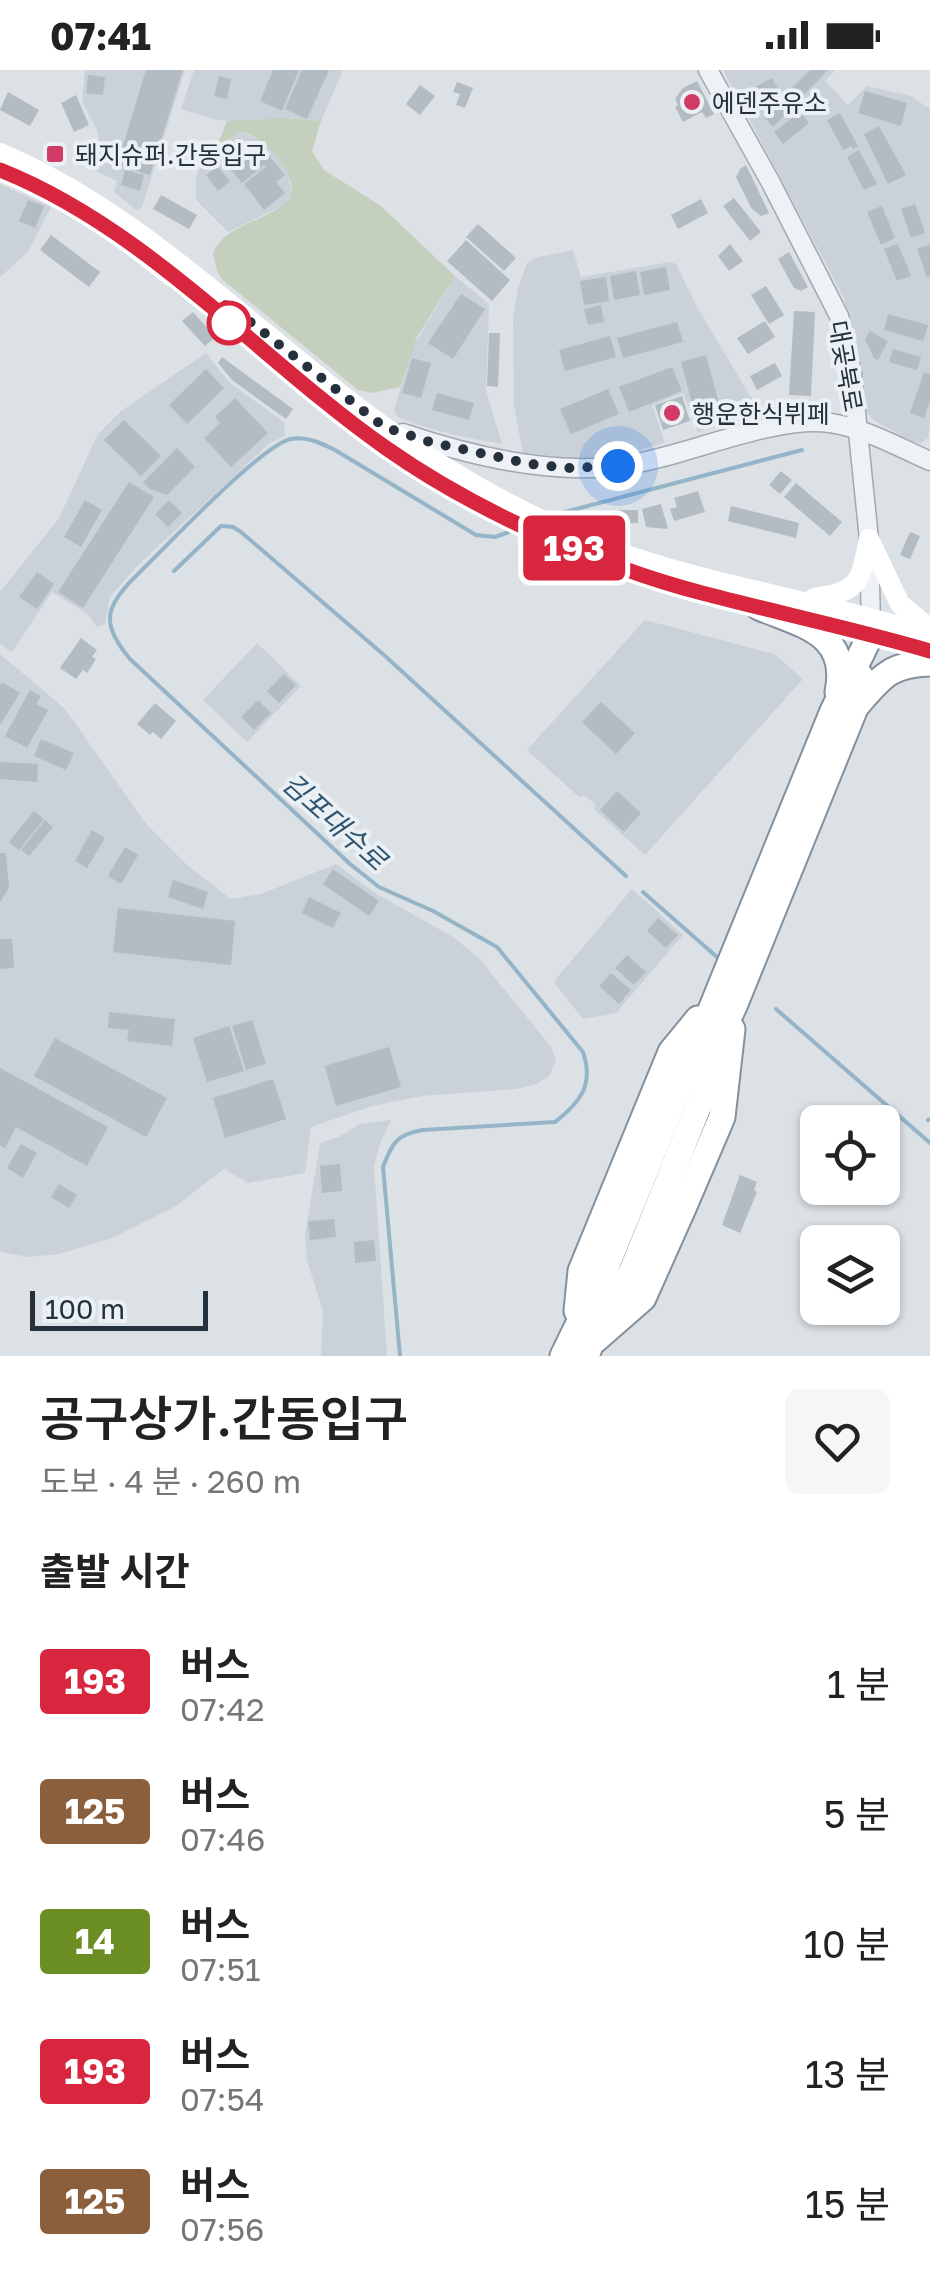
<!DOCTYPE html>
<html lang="ko">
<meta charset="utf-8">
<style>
body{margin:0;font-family:"Golos Text","Noto Sans KR",sans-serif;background:#f6f6f6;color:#222;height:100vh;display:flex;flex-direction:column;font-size:38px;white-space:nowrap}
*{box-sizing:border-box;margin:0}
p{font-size:32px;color:#767676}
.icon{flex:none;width:55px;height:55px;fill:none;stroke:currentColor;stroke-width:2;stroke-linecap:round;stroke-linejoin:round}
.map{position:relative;height:1286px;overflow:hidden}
.sheet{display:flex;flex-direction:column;background:#fff;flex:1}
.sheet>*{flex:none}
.badge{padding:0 20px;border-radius:8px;font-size:35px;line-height:65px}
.tools{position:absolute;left:800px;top:1035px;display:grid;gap:20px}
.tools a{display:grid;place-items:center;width:100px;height:100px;border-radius:15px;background:#fff;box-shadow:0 2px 8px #0004;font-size:50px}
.scale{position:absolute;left:30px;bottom:25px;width:178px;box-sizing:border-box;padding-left:10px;border:5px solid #25313d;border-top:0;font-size:28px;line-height:35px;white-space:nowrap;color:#25313d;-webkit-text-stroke:8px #ebf0f4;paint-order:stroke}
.you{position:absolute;width:50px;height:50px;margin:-25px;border:8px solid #fff;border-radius:50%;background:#1a73e8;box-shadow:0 0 0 15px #1a73e833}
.map>.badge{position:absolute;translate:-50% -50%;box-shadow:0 0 0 5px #fff}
h2{padding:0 40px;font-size:38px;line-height:90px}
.round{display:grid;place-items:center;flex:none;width:105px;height:105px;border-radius:15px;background:#f6f6f6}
.summary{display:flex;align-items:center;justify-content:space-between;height:170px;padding:0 40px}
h1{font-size:48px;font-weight:600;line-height:75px}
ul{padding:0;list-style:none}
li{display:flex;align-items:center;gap:30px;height:130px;padding:0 40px}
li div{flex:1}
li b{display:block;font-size:38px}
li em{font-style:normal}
li .badge{min-width:110px;font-weight:700;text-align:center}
.status{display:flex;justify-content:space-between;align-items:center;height:70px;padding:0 50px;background:#fff;direction:ltr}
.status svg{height:28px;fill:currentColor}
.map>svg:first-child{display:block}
.built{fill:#cad1d8}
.green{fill:#c4d0bd}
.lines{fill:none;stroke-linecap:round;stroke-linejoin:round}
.stream{stroke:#95b4c8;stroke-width:4}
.building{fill:#b3bbc3}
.tertiary-casing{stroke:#a1a9b0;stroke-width:21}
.motorway-casing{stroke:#83909d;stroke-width:29}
.tertiary{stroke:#eef1f5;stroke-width:18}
.secondary{stroke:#fff;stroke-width:20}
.motorway{stroke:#fff;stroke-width:25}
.line-casing{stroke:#fff;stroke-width:22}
.line{stroke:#d7263d;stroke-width:15}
.walk{stroke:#25313d;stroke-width:10;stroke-dasharray:0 18}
.poi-dot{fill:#d03c65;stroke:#ebf0f4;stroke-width:4}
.stop-dot{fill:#fff;stroke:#d7263d;stroke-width:5}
.labels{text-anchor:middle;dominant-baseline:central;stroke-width:8;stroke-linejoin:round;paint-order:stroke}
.poi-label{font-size:25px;fill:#25313d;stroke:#ebf0f4;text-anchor:start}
.street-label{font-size:25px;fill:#25313d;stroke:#ebf0f4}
.water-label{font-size:28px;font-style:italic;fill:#2f5571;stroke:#ebf0f4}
</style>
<div class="status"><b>07:41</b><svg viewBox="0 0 49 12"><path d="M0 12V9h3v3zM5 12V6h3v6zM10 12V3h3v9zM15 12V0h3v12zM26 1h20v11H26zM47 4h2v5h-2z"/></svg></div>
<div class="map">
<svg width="930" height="1286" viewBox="0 0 930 1286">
<rect width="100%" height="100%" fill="#dce1e6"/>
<!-- built -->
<g class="built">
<polygon points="85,0 185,0 142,137 137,141 114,122 117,111 87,97 98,76 98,62 82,31"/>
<polygon points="194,0 343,0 321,51 287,48 240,52 213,49 181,39"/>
<polygon points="723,0 835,0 825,11 848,35 867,16 911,26 930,39 930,353 928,368 921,373 913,372 875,351 867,343 852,254 844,228"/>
<polygon points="240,62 258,68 271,78 288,101 291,122 284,135 228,162 196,130 196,106 205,88"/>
<polygon points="0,114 51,137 28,182 0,207"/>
<polygon points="573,180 581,207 670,192 676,194 697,237 759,341 758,346 698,362 683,323 652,335 665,373 614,386 572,391 523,384 514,335 513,248 518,219 527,193 534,188"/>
<polygon points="455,206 489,234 486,321 502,374 454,365 415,354 398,347 394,341 411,280"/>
<polygon points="206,283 230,313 284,352 285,366 270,373 141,492 110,527 105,554 97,557 89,545 52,522 12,582 0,574 0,522 59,448 98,364 121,341"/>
<polygon points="645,550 774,584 803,609 645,785 595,740 595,734 586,726 579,727 527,680"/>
<polygon points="257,573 301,616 247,672 203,630"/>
<polygon points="0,584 65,639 147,755 188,796 231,829 261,824 336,794 375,823 453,867 478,887 551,977 556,990 550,1005 537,1014 516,1019 422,1026 372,1036 311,1057 305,1103 248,1113 224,1099 176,1136 112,1168 59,1184 28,1187 0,1182"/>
<polygon points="632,819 683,865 616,943 583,949 555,914 556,909"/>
<polygon points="391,1050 380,1074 374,1096 387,1286 321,1286 323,1241 307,1190 305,1166 320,1073 339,1067 360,1054"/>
</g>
<!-- green -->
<path class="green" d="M 287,48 L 321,51 L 312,81 L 324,100 L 381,136 L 455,206 L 417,267 L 400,317 L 372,323 L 358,320 L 223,210 L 217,201 L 213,184 C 228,140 327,152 278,88 C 268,75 256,64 240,62 L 216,78 L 227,51 Z"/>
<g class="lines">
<!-- stream -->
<g class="stream">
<polyline points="553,445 802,380"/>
<polyline points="174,501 221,456 233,457 241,462 384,585 626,806"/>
<polyline points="643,822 718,888"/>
<polyline points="776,939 930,1073"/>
<polyline points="928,1050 930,1049"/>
<path d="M 400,1286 L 383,1097 C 392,1073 397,1064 423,1060 L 555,1052 C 581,1032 594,1014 583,982 L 497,877 L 433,841 L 379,817 L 350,794 L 130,589 C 102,556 103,538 135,507 C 162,481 261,375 291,369 C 307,366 321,373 335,380 L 476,465 L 495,467 L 509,462"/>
</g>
</g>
<!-- building -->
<g class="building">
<polygon points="146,0 183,0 150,105 117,95"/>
<polygon points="273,0 299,0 282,41 260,31"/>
<polygon points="302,0 329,0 307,49 285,39"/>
<polygon points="810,0 828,0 773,57 764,47"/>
<polygon points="88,5 105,7 103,25 86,23"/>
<polygon points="219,6 231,9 227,29 214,26"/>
<polygon points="772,8 778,19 759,40 748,21"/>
<polygon points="697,11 714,44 706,48 702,42 683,52 675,37 678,35 675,29 683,18"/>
<polygon points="457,12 473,18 465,38 456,35 460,24 453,22"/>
<polygon points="420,15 435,26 420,45 406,34"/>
<polygon points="865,21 907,33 901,56 858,43"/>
<polygon points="8,22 39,40 30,56 0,40"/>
<polygon points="76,25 89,55 74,62 61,33"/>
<polygon points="800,42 809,53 783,74 774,62"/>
<polygon points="840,43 858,76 853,79 851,76 843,80 827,50"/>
<polygon points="879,56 906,105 888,114 864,64"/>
<polygon points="240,68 252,82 260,75 285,105 276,112 285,123 264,140 244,114 266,97 264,95 242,113 219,85"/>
<polygon points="859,80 877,114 864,120 847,87"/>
<polygon points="746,95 769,143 761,146 751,138 736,107 740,99"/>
<polygon points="217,96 230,111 218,121 206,105"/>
<polygon points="125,100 144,105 140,121 121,115"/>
<polygon points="161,125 197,145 189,159 153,139"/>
<polygon points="734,128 761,162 750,171 723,136"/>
<polygon points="701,129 708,143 678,159 671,145"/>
<polygon points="28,130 44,136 35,158 19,151"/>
<polygon points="915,134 925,163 911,168 901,139"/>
<polygon points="882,136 895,168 881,175 867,142"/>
<polygon points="478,154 516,188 504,201 466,167"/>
<polygon points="51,165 100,202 89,217 40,180"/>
<polygon points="466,170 510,210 492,231 447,191"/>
<polygon points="730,174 743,191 729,201 718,186"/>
<polygon points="898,174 911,206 897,211 884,179"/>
<polygon points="930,174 930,206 927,207 917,179"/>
<polygon points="789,182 808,217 801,221 794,218 778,189"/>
<polygon points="666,197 670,220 644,225 640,202"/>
<polygon points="636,201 640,225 614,230 610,206"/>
<polygon points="606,207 609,231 584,235 580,211"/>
<polygon points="766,216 784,245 769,254 751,225"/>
<polygon points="461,224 485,239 453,289 428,273"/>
<polygon points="601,235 604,252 588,255 584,239"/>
<polygon points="794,241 815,242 811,326 789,325"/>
<polygon points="193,242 215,267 205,276 182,251"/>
<polygon points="888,244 928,255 923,271 884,260"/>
<polygon points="765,251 775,267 748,284 737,268"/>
<polygon points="677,252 683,272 623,288 617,268"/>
<polygon points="870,261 888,271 878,290 874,288 865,269"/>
<polygon points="489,263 500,263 498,317 487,316"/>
<polygon points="610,266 616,287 565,301 559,280"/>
<polygon points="893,279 921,287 917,300 889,292"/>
<polygon points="706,285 721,341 696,348 681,292"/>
<polygon points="222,287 293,339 286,349 232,310 218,293"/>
<polygon points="412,288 431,293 421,328 402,323"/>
<polygon points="775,293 782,306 757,320 750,306"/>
<polygon points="672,297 682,321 629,342 619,317"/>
<polygon points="206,299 224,318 187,354 169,335"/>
<polygon points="924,302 930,304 930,331 924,348 910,343"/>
<polygon points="608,319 619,344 571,364 560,339"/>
<polygon points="437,323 474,333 469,350 432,340"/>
<polygon points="682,326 690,351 663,360 655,335"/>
<polygon points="235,328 268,363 231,397 204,368 220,353 215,347"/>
<polygon points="124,350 161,386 141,406 104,370"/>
<polygon points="177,378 195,397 167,425 150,419 143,412"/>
<polygon points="781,401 792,410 780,424 769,415"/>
<polygon points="129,412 154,427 83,538 58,522"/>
<polygon points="796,413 842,452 830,466 784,427"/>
<polygon points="698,421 705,442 674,451 670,439 677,437 674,428"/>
<polygon points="85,430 102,440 81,477 64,467"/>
<polygon points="169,430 182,443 168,457 155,444"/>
<polygon points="661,434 668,459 646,457 642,439"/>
<polygon points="731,436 799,453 796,468 728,451"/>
<polygon points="618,440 638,440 638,453 611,453 611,445"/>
<polygon points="910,462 920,466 910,489 900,485"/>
<polygon points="37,502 54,514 37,539 19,527"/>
<polygon points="81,568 97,580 92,587 96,589 87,603 83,600 76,609 60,598"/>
<polygon points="284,604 296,615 279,633 267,621"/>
<polygon points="2,612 20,623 0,655 0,616"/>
<polygon points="30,620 41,626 36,634 48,640 27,678 5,666"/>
<polygon points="258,630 271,643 254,660 241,647"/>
<polygon points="601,632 635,663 616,684 582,652"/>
<polygon points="155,633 176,651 161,669 153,662 150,665 137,654"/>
<polygon points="41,669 74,683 66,700 34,686"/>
<polygon points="0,692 38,694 37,712 0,709"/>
<polygon points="617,721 641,743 624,762 600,740"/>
<polygon points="34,741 44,749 19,780 9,772"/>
<polygon points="45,750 53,757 29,786 21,780"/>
<polygon points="92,760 105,768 87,798 75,791"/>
<polygon points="125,777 138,785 121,814 108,806"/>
<polygon points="0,783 6,783 9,818 0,832"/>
<polygon points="333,799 379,831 369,846 323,814"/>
<polygon points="173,810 208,822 203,839 168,827"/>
<polygon points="309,827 341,843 333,858 302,843"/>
<polygon points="118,838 235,851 231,895 113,882"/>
<polygon points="658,848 678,865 666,878 647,861"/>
<polygon points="0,869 12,869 14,898 0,899"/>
<polygon points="627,885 646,902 634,915 615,898"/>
<polygon points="611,903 631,920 619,934 599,916"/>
<polygon points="109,942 175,949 172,976 127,971 129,960 108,958"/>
<polygon points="252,950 266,994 246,1000 232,956"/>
<polygon points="229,956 244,1001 207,1012 193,968"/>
<polygon points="55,968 167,1028 146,1067 34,1006"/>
<polygon points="389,977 401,1017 336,1036 325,996"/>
<polygon points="0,998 108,1057 87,1096 16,1057 5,1078 0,1075"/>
<polygon points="273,1009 286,1049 225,1068 213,1028"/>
<polygon points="21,1074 37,1083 23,1108 7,1098"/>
<polygon points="340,1094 342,1121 322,1123 320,1096"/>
<polygon points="740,1105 757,1112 754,1120 757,1122 740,1163 722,1155"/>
<polygon points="59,1114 77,1125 69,1138 51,1127"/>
<polygon points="334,1149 336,1167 310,1170 308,1151"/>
<polygon points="374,1170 376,1191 355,1193 354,1172"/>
</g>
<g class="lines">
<!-- tertiary casing -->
<g class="tertiary-casing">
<g id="tertiary">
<polyline points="708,0 771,113 839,246 852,304 869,469 871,558"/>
<path d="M 403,363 C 471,386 549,405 621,396 C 683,388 772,345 830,353 C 865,358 898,377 930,391"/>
</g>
</g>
<!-- motorway casing -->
<g class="motorway-casing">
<g id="motorway">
<path d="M 759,537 C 802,555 850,563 838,622"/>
<path d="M 858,634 C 882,606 891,594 930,593"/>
<polyline points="699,1010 734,936 855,638 861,607"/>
<polyline points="611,1239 632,1201 715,995"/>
<polyline points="577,1241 581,1201 671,982 698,949"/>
<polyline points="595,1270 643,1228 684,1136 722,1047 732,959"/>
<polyline points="563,1286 604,1202 833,641 871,564"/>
<polyline points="586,1286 612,1218"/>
</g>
</g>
<!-- tertiary -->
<use href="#tertiary" class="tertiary"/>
<!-- secondary -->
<g class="secondary">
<path d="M 0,83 C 169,155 289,303 445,397 C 502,432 566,465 629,486 C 728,519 831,534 930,565"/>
<path d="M 0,100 C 63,125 119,164 172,207"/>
<polyline points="280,294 388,379 504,445"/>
<polyline points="869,469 900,534 930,559"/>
<polyline points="612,494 701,523 772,540"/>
<path d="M 814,528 C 860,522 860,512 869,469"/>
<polyline points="800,547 930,581"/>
</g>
<!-- motorway -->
<use href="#motorway" class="motorway"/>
</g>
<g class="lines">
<!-- line casing -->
<g class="line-casing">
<path id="line" d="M 0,100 C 148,159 258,288 386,378 C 474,440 598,496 702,523 C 778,543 855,559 930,581"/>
</g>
<!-- line -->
<use href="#line" class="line"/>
<!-- walk -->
<polyline class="walk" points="229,253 225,232 384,357 430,372 530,394 569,398 618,396"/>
</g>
<!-- markers -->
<g class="poi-dot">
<circle cx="692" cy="32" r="10"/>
<rect x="45" y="74" width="20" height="20" rx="5"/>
<circle cx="672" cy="343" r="10"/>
</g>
<circle class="stop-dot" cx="229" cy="253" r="20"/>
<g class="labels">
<!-- poi labels -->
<g class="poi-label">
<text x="712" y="32">에덴주유소</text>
<text x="75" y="84">돼지슈퍼.간동입구</text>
<text x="692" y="343">행운한식뷔페</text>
</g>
<!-- street labels -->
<g class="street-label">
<text transform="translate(846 296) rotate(80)">대곶북로</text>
</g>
<!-- water labels -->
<g class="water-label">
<text transform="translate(335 751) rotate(42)">김포대수로</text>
</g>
</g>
</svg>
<div class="tools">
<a><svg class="icon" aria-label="locate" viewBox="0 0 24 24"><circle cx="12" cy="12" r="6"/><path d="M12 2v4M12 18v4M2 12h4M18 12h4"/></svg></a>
<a><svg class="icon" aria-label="layers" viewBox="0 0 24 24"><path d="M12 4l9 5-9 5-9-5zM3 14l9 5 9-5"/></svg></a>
</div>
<div class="scale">100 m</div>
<div class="you" style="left:618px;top:396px"></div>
<b class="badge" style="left:574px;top:478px;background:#d7263d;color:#fff">193</b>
</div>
<section class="sheet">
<div class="summary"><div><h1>공구상가.간동입구</h1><p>도보 · 4 분 · 260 m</p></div><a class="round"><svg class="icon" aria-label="heart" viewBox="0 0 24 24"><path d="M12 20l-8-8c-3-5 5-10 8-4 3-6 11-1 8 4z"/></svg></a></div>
<h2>출발 시간</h2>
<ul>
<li><span class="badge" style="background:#d7263d;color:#fff">193</span><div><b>버스</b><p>07:42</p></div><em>1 분</em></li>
<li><span class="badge" style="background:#8b5e3c;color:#fff">125</span><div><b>버스</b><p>07:46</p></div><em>5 분</em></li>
<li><span class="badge" style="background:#6b8e23;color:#fff">14</span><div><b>버스</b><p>07:51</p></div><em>10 분</em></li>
<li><span class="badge" style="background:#d7263d;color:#fff">193</span><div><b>버스</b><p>07:54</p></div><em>13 분</em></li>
<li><span class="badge" style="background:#8b5e3c;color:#fff">125</span><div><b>버스</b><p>07:56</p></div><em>15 분</em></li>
</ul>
</section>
